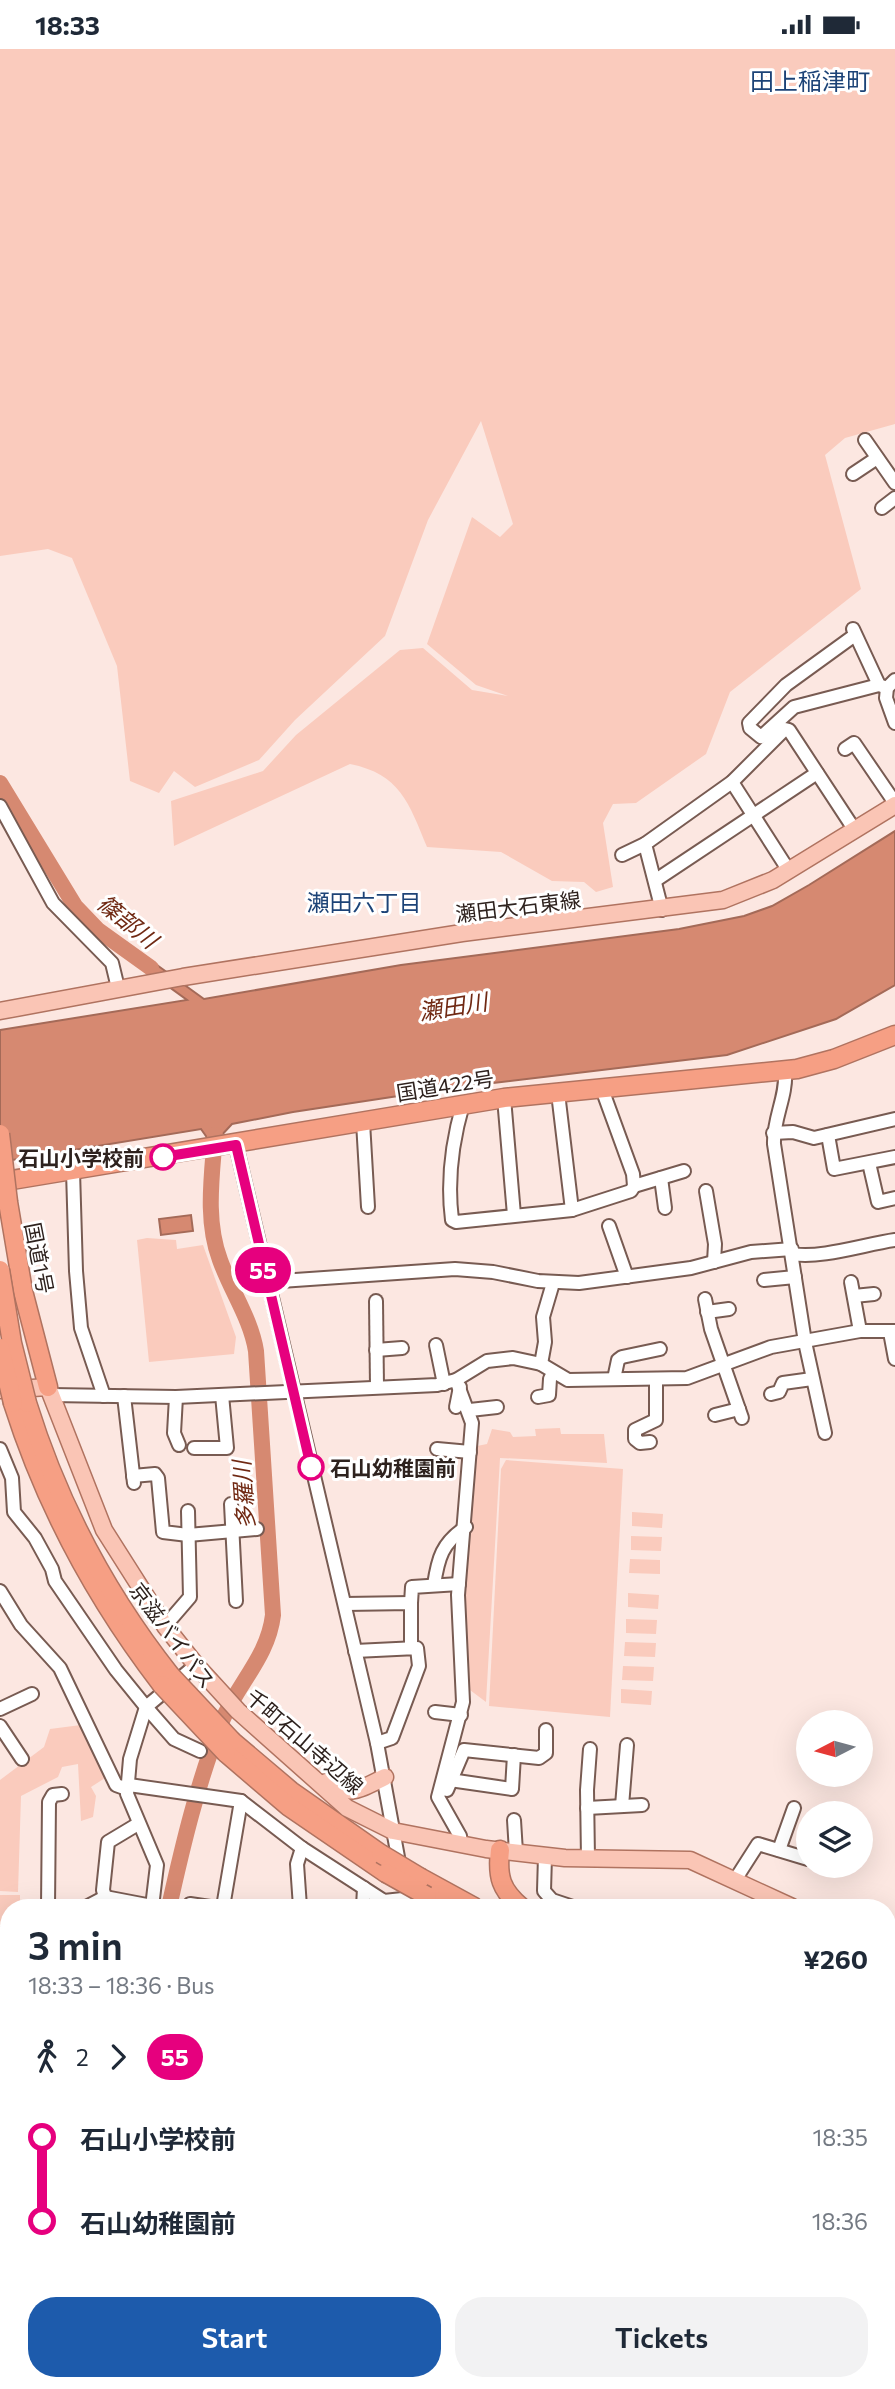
<!DOCTYPE html>
<meta charset="utf-8">
<style>
body{margin:0;font-family:Commissioner,"Noto Sans JP",sans-serif;background:#f2f2f3;color:#1f2937;height:100vh;display:flex;flex-direction:column;font-size:26px;white-space:nowrap}
*{box-sizing:border-box;margin:0}
p{font-size:23px;color:#747a83}
.icon{flex:none;width:38px;height:38px;fill:none;stroke:currentColor;stroke-width:2;stroke-linecap:round;stroke-linejoin:round}
.map{position:relative;flex:1;overflow:hidden}
.drawer{position:absolute;left:0px;top:1850px;width:896px;height:492px;display:flex;flex-direction:column;background:#fff;border-radius:28px 28px 0 0;box-shadow:0 7px 28px #0002}
.drawer>*{flex:none}
.badge{padding:0 14px;border-radius:23px;font-size:24px;line-height:46px}
.needle{width:46px;rotate:264deg}
.buttons{position:absolute;left:796px;top:1661px;display:grid;gap:14px}
.buttons a{display:grid;place-items:center;width:77px;height:77px;border-radius:50%;background:#fff;box-shadow:0 7px 28px #0002;font-size:35px}
.map>.badge{position:absolute;translate:-50% -50%;box-shadow:0 0 0 4px #fff}
.legs{display:flex;align-items:center;gap:10px;height:77px;padding:0 28px;font-size:23px}
.legs p{margin-inline-start:auto}
.summary{display:flex;align-items:center;justify-content:space-between;height:119px;padding:0 28px}
h1{font-size:38px;font-weight:600;line-height:52px}
.cta{display:flex;gap:14px;margin-top:auto;padding:14px 28px}
.cta a{flex:1;height:80px;border-radius:28px;background:#1d5bac;color:#fff;font-size:28px;font-weight:600;line-height:80px;text-align:center}
.cta a+a{background:#f2f2f3;color:#1f2937}
ul{padding:0 28px;list-style:none}
li{display:flex;align-items:center;gap:24px;height:84px;font-size:26px}
li i{display:grid;place-items:center;width:10px;height:100%;margin:0 9px;background:currentColor}
li i::after{content:'';width:18px;height:18px;margin:-9px;border:5px solid;border-radius:50%;background:#fff}
li p{margin-inline-start:auto}
li:first-child i{background:linear-gradient(#0000 50%,currentColor 0)}
li:last-child i{background:linear-gradient(currentColor 50%,#0000 0)}
.status{display:flex;justify-content:space-between;align-items:center;height:49px;padding:0 35px;background:#fff;direction:ltr}
.status svg{height:19px;fill:currentColor}
.map>svg:first-child{display:block}
.green{fill:#facbbd}
.water{fill:#d68971;stroke:#a46a58;stroke-width:2}
.lines{fill:none;stroke-linecap:round;stroke-linejoin:round}
.river{stroke:#d68971;stroke-width:16}
.minor-casing{stroke:#785b52;stroke-width:16}
.major-casing{stroke:#b07360;stroke-width:19}
.highway-casing{stroke:#b07360;stroke-width:21}
.minor{stroke:#fff;stroke-width:12}
.major{stroke:#fac5b5;stroke-width:16}
.highway{stroke:#f69f84;stroke-width:18}
.minor-bridge-casing{stroke:#785b52;stroke-width:16;stroke-linecap:butt}
.highway-bridge-casing{stroke:#b07360;stroke-width:21;stroke-linecap:butt}
.minor-bridge{stroke:#fff;stroke-width:12}
.highway-bridge{stroke:#f69f84;stroke-width:18}
.line-1-casing{stroke:#fff;stroke-width:16}
.line-1{stroke:#e6007e;stroke-width:10}
.stop-1-dot{fill:#fff;stroke:#e6007e;stroke-width:3.5}
.labels{text-anchor:middle;dominant-baseline:central;stroke-width:6;stroke-linejoin:round;paint-order:stroke}
.street-label{font-size:21px;fill:#2e221e;stroke:#fff}
.stop-label{font-size:21px;font-weight:bold;fill:#2e221e;stroke:#fff;text-anchor:end}
.neighbourhood-label{font-size:23px;fill:#1c4377;stroke:#fff}
.water-label{font-size:23px;font-style:italic;fill:#702913;stroke:#fff}
.quarter-label{font-size:24px;fill:#1c4377;stroke:#fff}
</style>
<div class="status"><b>18:33</b><svg viewBox="0 0 49 12"><path d="M0 12V9h3v3zM5 12V6h3v6zM10 12V3h3v9zM15 12V0h3v12zM26 1h20v11H26zM47 4h2v5h-2z"/></svg></div>
<div class="map">
<svg width="895" height="2340" viewBox="0 0 895 2340">
<rect width="100%" height="100%" fill="#fce7e1"/>
<!-- green -->
<g class="green">
<path d="M 0,0 L 895,0 L 895,375 L 845,389 L 825,406 L 861,540 L 730,643 L 706,705 L 636,754 L 613,755 L 603,774 L 613,838 L 596,843 L 584,833 L 552,832 L 501,803 L 427,798 C 409,754 400,725 350,715 L 174,797 L 171,752 L 263,722 L 296,686 L 400,601 L 423,599 L 472,641 L 508,647 L 476,636 L 427,595 L 472,468 L 500,488 L 513,475 L 481,372 L 428,471 L 385,587 L 295,671 L 259,711 L 195,738 L 174,722 L 159,744 L 130,732 L 117,617 L 72,509 L 48,500 L 0,507 Z"/>
<polygon points="147,1189 176,1191 177,1200 203,1196 236,1288 234,1305 149,1313 137,1191"/>
<polygon points="560,1379 561,1385 604,1385 607,1414 500,1409 486,1653 466,1638 462,1548 477,1397 487,1395 492,1380 510,1383 513,1388 536,1387 535,1380"/>
<polygon points="506,1411 623,1420 610,1668 489,1657 501,1420"/>
<polygon points="632,1463 663,1465 662,1479 632,1477"/>
<polygon points="631,1487 662,1488 661,1502 631,1501"/>
<polygon points="630,1510 660,1511 660,1525 629,1524"/>
<polygon points="628,1544 659,1546 658,1560 628,1558"/>
<polygon points="626,1570 657,1571 656,1585 626,1584"/>
<polygon points="625,1593 656,1594 655,1608 624,1607"/>
<polygon points="623,1617 654,1618 653,1632 622,1631"/>
<polygon points="621,1640 652,1642 651,1656 621,1654"/>
<polygon points="81,1676 105,1729 91,1738 96,1747 93,1768 81,1772 78,1715 62,1718 58,1728 21,1747 18,1843 0,1842 0,1731 44,1698 50,1680"/>
<polygon points="0,1846 20,1846 20,1858 9,1858 9,1890 0,1875"/>
<polygon points="887,2187 895,2194 895,2340 783,2340 779,2333 887,2333"/>
<polygon points="0,2257 9,2259 9,2333 87,2333 86,2340 0,2340"/>
</g>
<!-- water -->
<g class="water">
<polygon points="895,782 895,936 836,970 727,1006 451,1039 293,1063 232,1075 219,1089 208,1090 201,1080 0,1113 0,981 187,951 132,911 139,903 204,950 401,916 679,880 744,867 772,857 809,836"/>
<polygon points="191,1166 193,1182 161,1186 159,1170"/>
</g>
<g class="lines">
<!-- river -->
<g class="river">
<polyline points="0,734 75,857 98,881 151,919"/>
<path d="M 169,1858 C 183,1795 198,1732 222,1672 C 238,1634 268,1608 273,1566 L 256,1302 C 251,1270 231,1242 220,1211 C 205,1171 212,1127 215,1086"/>
<polyline points="241,2340 244,2333"/>
</g>
<!-- minor casing -->
<g class="minor-casing">
<g id="minor">
<polyline points="865,391 895,434"/>
<polyline points="853,425 877,409"/>
<polyline points="882,459 895,449"/>
<polyline points="853,580 879,636 887,639"/>
<polyline points="855,586 786,636 749,674 750,679 761,688 794,658 879,636"/>
<polyline points="895,631 887,639 886,649 895,674"/>
<polyline points="845,700 854,694 895,754"/>
<polyline points="732,733 789,822"/>
<polyline points="0,757 53,854 112,914 118,939"/>
<polyline points="622,806 645,795"/>
<polyline points="656,831 817,724"/>
<polyline points="662,861 645,795 732,733 785,680 789,681 854,780"/>
<path d="M 785,1022 C 787,1048 773,1069 774,1095 L 805,1293 L 825,1384"/>
<polyline points="558,1044 572,1161"/>
<polyline points="504,1049 514,1166"/>
<path d="M 463,1055 C 452,1093 447,1132 452,1171 L 456,1173 L 572,1161 L 631,1142 L 634,1137 L 633,1125 L 602,1040"/>
<polyline points="363,1073 368,1158"/>
<polyline points="773,1084 793,1083 814,1089 895,1070"/>
<polyline points="828,1086 834,1120 895,1108"/>
<polyline points="236,1096 377,1694 400,1819"/>
<polyline points="869,1114 878,1153 895,1149"/>
<polyline points="73,1122 76,1222 81,1279 104,1347"/>
<polyline points="661,1129 665,1159"/>
<polyline points="634,1137 684,1122"/>
<polyline points="706,1142 715,1195 714,1213"/>
<polyline points="609,1177 627,1228"/>
<path d="M 793,1205 C 820,1210 866,1195 895,1191"/>
<polyline points="764,1231 795,1228"/>
<polyline points="266,1233 455,1220 493,1223 538,1232 579,1234 691,1219 751,1203 792,1200"/>
<polyline points="851,1233 860,1282"/>
<polyline points="854,1247 874,1245"/>
<polyline points="705,1250 711,1280 742,1369"/>
<polyline points="376,1252 377,1338"/>
<polyline points="707,1263 729,1260"/>
<polyline points="890,1283 895,1310"/>
<polyline points="436,1296 444,1335"/>
<polyline points="376,1301 402,1299"/>
<polyline points="541,1315 545,1293 543,1268 553,1234"/>
<polyline points="614,1330 618,1311 622,1308 660,1300"/>
<polyline points="456,1331 472,1374 458,1546 463,1653 438,1748 460,1787 461,1796"/>
<polyline points="771,1345 779,1343 783,1334 812,1330"/>
<polyline points="51,1346 176,1348 437,1336 456,1331 487,1312 513,1309 541,1315 568,1331 687,1329 771,1298 860,1282 895,1282"/>
<polyline points="124,1347 134,1434"/>
<polyline points="176,1348 174,1384 179,1396"/>
<polyline points="538,1348 549,1346 550,1330 553,1324"/>
<polyline points="456,1358 460,1338"/>
<polyline points="470,1361 497,1358"/>
<polyline points="715,1366 739,1360"/>
<polyline points="650,1393 640,1394 635,1390 635,1381 656,1371 656,1331"/>
<polyline points="194,1399 227,1399 222,1346"/>
<polyline points="0,1400 12,1429 14,1463 35,1489 52,1520 55,1532 116,1621 146,1658 174,1690 200,1702"/>
<polyline points="437,1400 470,1403"/>
<polyline points="133,1427 155,1425 158,1429 163,1483 188,1486 257,1480"/>
<polyline points="231,1455 236,1552"/>
<path d="M 434,1536 C 438,1509 442,1494 466,1478"/>
<polyline points="0,1542 21,1576 60,1619 116,1736 127,1740"/>
<polyline points="411,1554 412,1538 459,1535"/>
<polyline points="345,1555 411,1554 411,1599"/>
<polyline points="165,1577 190,1548 188,1462"/>
<polyline points="355,1602 417,1599 419,1617 392,1689 377,1694"/>
<polyline points="0,1660 32,1645"/>
<polyline points="435,1663 461,1666"/>
<polyline points="0,1677 22,1710"/>
<polyline points="450,1731 512,1740 514,1706"/>
<polyline points="129,1736 241,1752 302,1799 384,1852 412,1849"/>
<polyline points="447,1741 464,1701 539,1709 546,1704 546,1681"/>
<polyline points="622,1757 627,1696"/>
<polyline points="587,1759 642,1756"/>
<polyline points="514,1771 516,1803"/>
<polyline points="779,1801 794,1759"/>
<polyline points="545,1807 544,1842 552,1851 573,1858"/>
<polyline points="588,1810 587,1741 590,1700"/>
<polyline points="735,1831 758,1795 808,1810"/>
<polyline points="407,1836 415,1858"/>
<polyline points="105,1848 103,1841 108,1793 138,1775"/>
<polyline points="190,1855 210,1858"/>
<polyline points="48,1858 49,1753 53,1746 62,1745"/>
<polyline points="86,1858 105,1848 152,1857"/>
<polyline points="152,1858 157,1816 127,1745 130,1710 146,1658 196,1616"/>
<polyline points="223,1858 241,1752"/>
<polyline points="300,1858 297,1815 302,1799"/>
<polyline points="363,1858 364,1839"/>
<polyline points="0,1885 9,1901"/>
<polyline points="0,1988 9,2004"/>
<polyline points="888,1989 895,1992"/>
<polyline points="0,2050 9,2045"/>
<polyline points="887,2067 895,2072"/>
<polyline points="0,2091 9,2107"/>
<polyline points="887,2181 895,2187"/>
<polyline points="0,2193 9,2209"/>
<polyline points="356,2333 374,2340"/>
<polyline points="463,2333 480,2340"/>
<polyline points="571,2333 589,2340"/>
<polyline points="711,2333 715,2340"/>
<polyline points="754,2333 758,2340"/>
<polyline points="125,2340 126,2333"/>
<polyline points="179,2340 181,2333"/>
<polyline points="322,2340 326,2333"/>
<polyline points="417,2340 420,2333"/>
<polyline points="647,2340 656,2333"/>
</g>
</g>
<!-- major casing -->
<g class="major-casing">
<g id="major">
<polyline points="0,962 183,928 462,884 723,851 773,831 895,756"/>
<polyline points="0,1341 48,1338 104,1481 165,1577 196,1616 238,1662 347,1759 393,1782 486,1800 565,1809 690,1811 792,1858"/>
<path d="M 326,1733 C 351,1749 360,1740 385,1728"/>
<polyline points="887,1914 895,1918"/>
</g>
</g>
<!-- highway casing -->
<g class="highway-casing">
<g id="highway">
<polyline points="0,1133 504,1049 797,1020 834,1010 895,986"/>
<polyline points="8,1153 23,1242 48,1338"/>
<path d="M 13,1354 C 46,1458 95,1549 162,1636"/>
<path d="M 27,1354 C 58,1454 106,1545 171,1627"/>
<polyline points="232,1692 291,1742 381,1805"/>
<polyline points="226,1704 288,1757 386,1824"/>
<path d="M 500,1801 C 497,1828 501,1841 521,1858"/>
<polyline points="421,1829 474,1858"/>
<polyline points="427,1847 447,1858"/>
<polyline points="887,2096 895,2103"/>
<polyline points="887,2136 895,2143"/>
</g>
</g>
<!-- minor -->
<use href="#minor" class="minor"/>
<!-- major -->
<use href="#major" class="major"/>
<!-- highway -->
<use href="#highway" class="highway"/>
<!-- minor-bridge casing -->
<g class="minor-bridge-casing">
<polyline id="minor-bridge" points="887,2155 895,2146"/>
</g>
<!-- highway-bridge casing -->
<g class="highway-bridge-casing">
<g id="highway-bridge">
<polyline points="0,1085 8,1153"/>
<polyline points="0,1221 12,1294 27,1354"/>
<polyline points="0,1299 13,1354"/>
<polyline points="171,1627 232,1692"/>
<polyline points="162,1636 226,1704"/>
<polyline points="381,1805 421,1829"/>
<polyline points="386,1824 427,1847"/>
</g>
</g>
<!-- minor-bridge -->
<use href="#minor-bridge" class="minor-bridge"/>
<!-- highway-bridge -->
<use href="#highway-bridge" class="highway-bridge"/>
</g>
<g class="lines">
<!-- line-1 casing -->
<g class="line-1-casing">
<polyline id="line-1" points="163,1108 236,1096 311,1418"/>
</g>
<!-- line-1 -->
<use href="#line-1" class="line-1"/>
</g>
<!-- markers -->
<g class="stop-1-dot">
<circle cx="163" cy="1108" r="12"/>
<circle cx="311" cy="1418" r="12"/>
</g>
<g class="labels">
<!-- street labels -->
<g class="street-label">
<text transform="translate(518 857) rotate(-7)">瀬田大石東線</text>
<text transform="translate(445 1036) rotate(-9)">国道422号</text>
<text transform="translate(40 1209) rotate(79)">国道1号</text>
<text transform="translate(173 1586) rotate(53)">京滋バイパス</text>
<text transform="translate(305 1692) rotate(41)">千町石山寺辺線</text>
</g>
<!-- stop labels -->
<g class="stop-label">
<text x="144" y="1108">石山小学校前</text>
<text x="330" y="1418" text-anchor="start">石山幼稚園前</text>
</g>
<!-- neighbourhood labels -->
<g class="neighbourhood-label">
<text x="364" y="853">瀬田六丁目</text>
</g>
<!-- water labels -->
<g class="water-label">
<text transform="translate(128 872) rotate(39)">篠部川</text>
<text transform="translate(453 957) rotate(-9)">瀬田川</text>
<text transform="translate(243 1446) rotate(-94)">多羅川</text>
</g>
<!-- quarter labels -->
<g class="quarter-label">
<text x="810" y="31">田上稲津町</text>
</g>
</g>
</svg>
<div class="buttons">
<a><svg class="needle" viewBox="-14 -14 28 28"><path d="M0-13l5 13h-10z" fill="#e53935"/><path d="M0 13l5-13h-10z" fill="#747a83"/></svg></a>
<a><svg class="icon" aria-label="layers" viewBox="0 0 24 24"><path d="M12 4l9 5-9 5-9-5zM3 14l9 5 9-5"/></svg></a>
</div>
<b class="badge" style="left:263px;top:1221px;background:#e6007e;color:#fff">55</b>
<section class="drawer">
<div class="summary"><div><h1>3 min</h1><p>18:33 – 18:36 · Bus</p></div><b>¥260</b></div>
<div class="legs"><svg class="icon" aria-label="walk" viewBox="0 0 24 24"><circle cx="13" cy="4" r="2"/><path d="M13 8l-2 6 4 7M11 14l-3 7M7 12l3-4h3l4 4"/></svg>2<svg class="icon" aria-label="forward" viewBox="0 0 24 24"><path d="M9 5l7 7-7 7"/></svg><b class="badge" style="background:#e6007e;color:#fff">55</b></div>
<ul>
<li><i style="color:#e6007e"></i><b>石山小学校前</b><p>18:35</p></li>
<li><i style="color:#e6007e"></i><b>石山幼稚園前</b><p>18:36</p></li>
</ul>
<div class="cta"><a>Start</a><a>Tickets</a></div>
</section>
</div>
